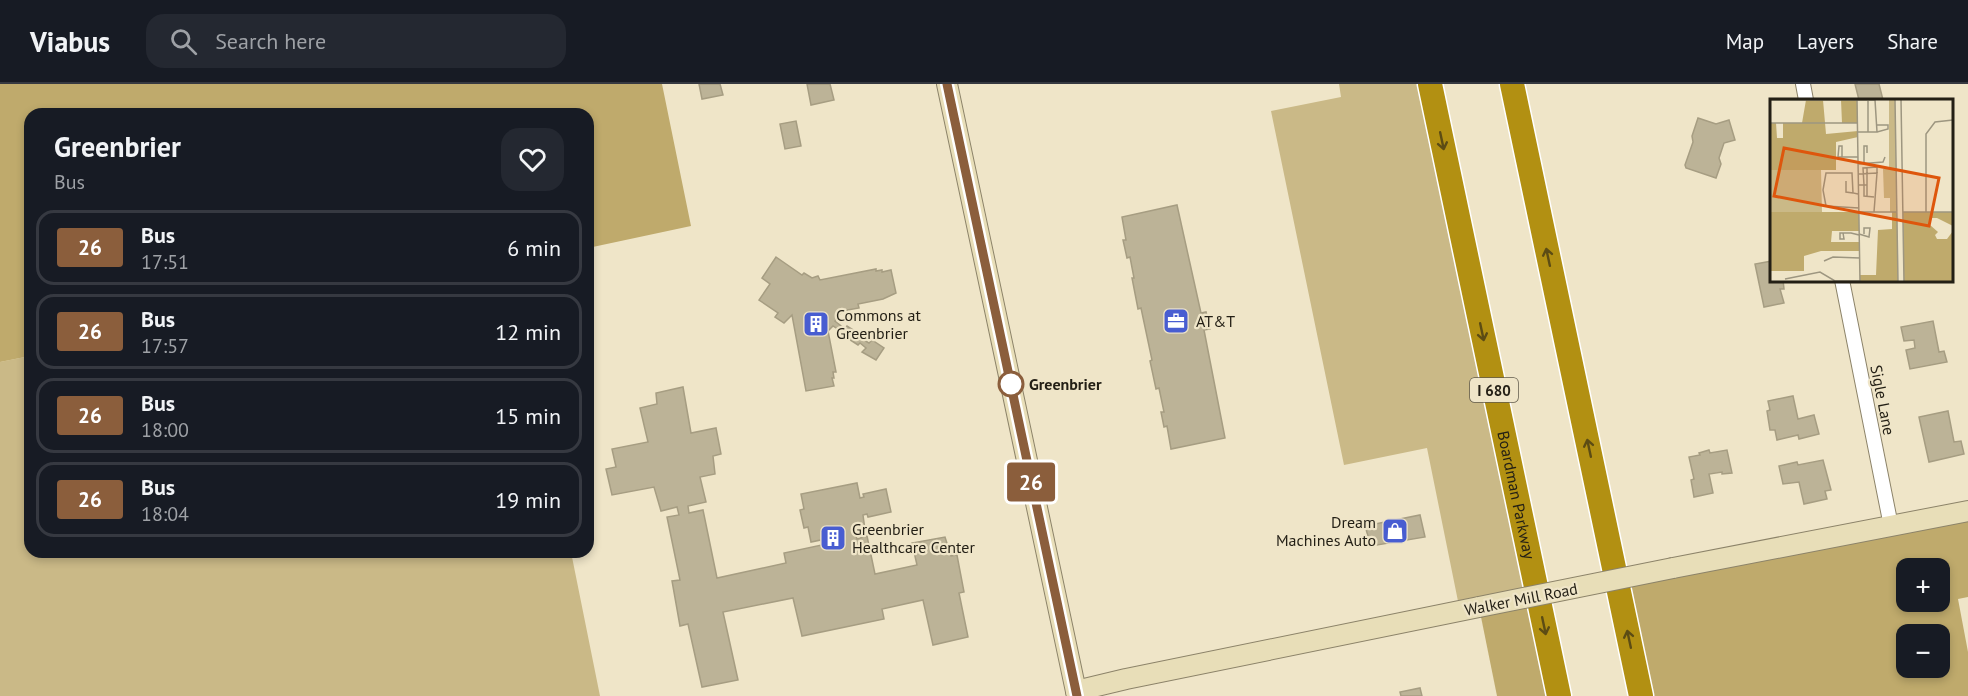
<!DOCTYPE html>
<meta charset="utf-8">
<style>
body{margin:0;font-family:"PT Sans",sans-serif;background:#242831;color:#f1f3f6;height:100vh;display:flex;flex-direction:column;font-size:22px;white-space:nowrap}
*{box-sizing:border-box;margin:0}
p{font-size:20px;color:#9ea1a6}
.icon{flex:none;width:33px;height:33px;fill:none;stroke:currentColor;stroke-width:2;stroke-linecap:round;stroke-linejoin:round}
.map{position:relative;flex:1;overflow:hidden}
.details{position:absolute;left:24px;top:24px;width:570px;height:450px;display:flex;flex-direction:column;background:#171b24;border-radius:18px;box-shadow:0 3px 9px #0003}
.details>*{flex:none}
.badge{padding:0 12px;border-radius:4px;font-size:21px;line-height:39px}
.controls{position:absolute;left:1896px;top:474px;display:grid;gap:12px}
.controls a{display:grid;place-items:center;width:54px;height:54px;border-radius:12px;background:#171b24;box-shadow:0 3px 9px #0003;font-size:30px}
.map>.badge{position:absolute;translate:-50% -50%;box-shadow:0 0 0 3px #fff}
.round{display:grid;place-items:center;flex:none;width:63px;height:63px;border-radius:18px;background:#242831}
.headline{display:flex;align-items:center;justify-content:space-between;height:102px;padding:0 30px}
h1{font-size:28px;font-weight:800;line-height:45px}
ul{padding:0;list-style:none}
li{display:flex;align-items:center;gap:18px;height:75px;margin:0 12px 9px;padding:0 18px;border:3px solid #363941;border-radius:18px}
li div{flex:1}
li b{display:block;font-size:22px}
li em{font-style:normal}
li .badge{min-width:66px;font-weight:700;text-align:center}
header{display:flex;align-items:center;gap:36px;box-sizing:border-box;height:84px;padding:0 30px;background:#171b24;border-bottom:2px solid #363941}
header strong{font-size:28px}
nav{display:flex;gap:33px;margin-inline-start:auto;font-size:21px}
.search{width:420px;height:54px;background:#242831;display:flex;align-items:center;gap:15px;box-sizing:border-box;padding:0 21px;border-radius:18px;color:#9ea1a6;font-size:22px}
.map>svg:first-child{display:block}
.green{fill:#cab987}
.forest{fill:#bfaa6c;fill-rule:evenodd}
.building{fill:#bcb397;stroke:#a69d82;stroke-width:1.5}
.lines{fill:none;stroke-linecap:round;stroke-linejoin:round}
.street-casing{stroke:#8c8369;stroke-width:16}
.secondary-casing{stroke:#8c8369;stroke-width:22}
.highway-casing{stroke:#fff;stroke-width:27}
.street{stroke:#fff;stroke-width:14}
.secondary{stroke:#e8deb8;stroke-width:20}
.highway{stroke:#b29012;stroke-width:24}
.secondary-bridge-casing{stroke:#8c8369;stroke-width:22;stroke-linecap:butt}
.secondary-bridge{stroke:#e8deb8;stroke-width:20}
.oneway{stroke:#5c4c14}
.line-casing{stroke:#fff;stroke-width:14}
.line{stroke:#8b5e3c;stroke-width:9}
.stop-dot{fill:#fff;stroke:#8b5e3c;stroke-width:3}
.labels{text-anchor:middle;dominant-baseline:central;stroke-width:4.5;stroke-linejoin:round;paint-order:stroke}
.shield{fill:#efe5c8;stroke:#605a4b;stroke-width:1.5}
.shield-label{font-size:15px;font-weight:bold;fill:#231f15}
.poi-label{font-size:16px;fill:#231f15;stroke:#efe5c8;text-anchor:start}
.stop-label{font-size:16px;font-weight:bold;fill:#231f15;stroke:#efe5c8;text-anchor:start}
.street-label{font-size:16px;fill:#231f15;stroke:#efe5c8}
.inset-road{fill:none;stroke:#9d9680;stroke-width:1.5}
.view{fill:#de560c;fill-opacity:0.15;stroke:#de560c;stroke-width:3}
.inset-edge{fill:none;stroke:#231f15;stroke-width:3}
</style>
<header>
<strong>Viabus</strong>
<div class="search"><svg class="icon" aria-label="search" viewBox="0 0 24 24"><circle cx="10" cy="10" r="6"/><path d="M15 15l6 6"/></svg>Search here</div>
<nav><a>Map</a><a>Layers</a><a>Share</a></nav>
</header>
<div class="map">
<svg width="1968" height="612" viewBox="0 0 1968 612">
<rect width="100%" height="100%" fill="#efe5c8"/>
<!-- green -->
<g class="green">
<polygon points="1339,0 1430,0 1538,511 1460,527 1427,364 1344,381 1271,27 1341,13"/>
<polygon points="30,272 30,468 571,468 600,612 0,612 0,278"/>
</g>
<!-- forest -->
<g class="forest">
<polygon points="0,0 662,0 691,142 588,164 588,30 30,30 30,272 0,278"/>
<path d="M 1968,427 L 1968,513 L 1958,515 L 1968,568 L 1968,612 L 1641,612 L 1616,496 ZM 1906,484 L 1940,484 L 1940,518 L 1906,518 ZM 1906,550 L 1940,550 L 1940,584 L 1906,584 Z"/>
<polygon points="1538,511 1559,612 1497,612 1479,523"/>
</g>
<!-- building -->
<g class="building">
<polygon points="699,0 720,0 723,11 702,15"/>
<polygon points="807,0 830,0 834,16 811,21"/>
<polygon points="1855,0 1879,0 1883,16 1859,16"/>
<polygon points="1698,34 1716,40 1729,36 1735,56 1724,59 1719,74 1721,80 1716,94 1686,84 1685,81 1693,58 1692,52"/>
<polygon points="796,37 801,62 785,65 780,40"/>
<polygon points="1177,121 1201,229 1206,228 1210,245 1204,246 1225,354 1171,365 1167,342 1164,343 1161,328 1164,328 1159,304 1156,305 1150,277 1152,276 1141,224 1138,225 1132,194 1134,194 1130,173 1127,174 1123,156 1126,156 1122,133"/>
<polygon points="776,173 802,191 804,189 812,194 818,192 820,196 876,185 876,187 882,186 882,188 891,186 896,209 883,215 858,220 859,224 842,227 835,237 845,245 847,242 864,253 862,255 869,259 872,256 884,264 876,276 862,268 866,264 860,259 858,261 841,250 842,248 833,242 828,247 836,288 833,288 834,294 832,294 834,302 806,307 792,231 784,239 775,233 778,229 759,216 770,200 762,194"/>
<polygon points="1772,177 1772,196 1783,196 1784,205 1780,205 1784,219 1764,223 1755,180"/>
<polygon points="1933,237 1939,268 1944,267 1947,278 1910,285 1906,266 1915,264 1914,256 1904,257 1901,243"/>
<polygon points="683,303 691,349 716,344 721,370 713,372 715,390 700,393 706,418 688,422 689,429 703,426 717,494 786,479 784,469 822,461 821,456 811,458 808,443 804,444 800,426 804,425 801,410 857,399 860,414 864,413 863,410 886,405 891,428 868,433 867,430 863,431 865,446 855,448 857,455 867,452 875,490 917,481 912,459 945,453 951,472 957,471 964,508 959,509 968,553 933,561 923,516 882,525 884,535 802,552 793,514 723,528 738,596 702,603 688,540 680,542 672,497 680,496 667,433 679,431 677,423 661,427 654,403 612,411 606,385 616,383 612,365 648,358 640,324 657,320 656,309"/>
<polygon points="1793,312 1798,335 1814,331 1819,350 1799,355 1798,351 1777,356 1775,346 1770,346 1767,327 1770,326 1768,317"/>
<polygon points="1948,327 1954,358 1961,357 1964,370 1929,378 1919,333"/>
<polygon points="1709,366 1710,369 1727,366 1732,389 1722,390 1722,388 1709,390 1713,409 1694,413 1691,396 1694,395 1689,373 1700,371 1699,369"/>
<polygon points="1823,376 1831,406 1825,407 1827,415 1804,420 1799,398 1783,400 1779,382 1797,378 1798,381"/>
<polygon points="1420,431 1425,453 1371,462 1365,442"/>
<polygon points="1420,604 1422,612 1401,612 1400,608"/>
</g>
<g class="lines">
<!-- street casing -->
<g class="street-casing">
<g id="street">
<polyline points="1803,0 1806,16"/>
<polyline points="1842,196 1891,442"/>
</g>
</g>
<!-- secondary casing -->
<g class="secondary-casing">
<g id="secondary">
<polyline points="947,0 1077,612"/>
<polyline points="1673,484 1968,427"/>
<polyline points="1076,607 1126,595 1479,523"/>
</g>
</g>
<!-- highway casing -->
<g class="highway-casing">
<g id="highway">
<path id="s1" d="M 1430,0 L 1559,612"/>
<polyline points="1512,0 1641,612"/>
</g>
</g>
<!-- street -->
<use href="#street" class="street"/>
<!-- secondary -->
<use href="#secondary" class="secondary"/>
<!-- highway -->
<use href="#highway" class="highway"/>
<!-- secondary-bridge casing -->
<g class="secondary-bridge-casing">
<polyline id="secondary-bridge" points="1479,523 1673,484"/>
</g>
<!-- secondary-bridge -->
<use href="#secondary-bridge" class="secondary-bridge"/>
</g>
<!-- one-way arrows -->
<defs><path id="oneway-shaft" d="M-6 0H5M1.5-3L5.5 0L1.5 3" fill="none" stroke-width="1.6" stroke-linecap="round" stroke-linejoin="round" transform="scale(1.5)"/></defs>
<g class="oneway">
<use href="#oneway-shaft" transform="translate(1442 57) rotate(78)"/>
<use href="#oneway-shaft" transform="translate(1548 173) rotate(-102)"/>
<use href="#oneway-shaft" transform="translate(1482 248) rotate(78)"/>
<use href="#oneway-shaft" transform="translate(1589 364) rotate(-102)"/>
<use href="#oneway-shaft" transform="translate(1544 542) rotate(78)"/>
<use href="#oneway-shaft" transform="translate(1629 555) rotate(-102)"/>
</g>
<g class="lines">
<!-- line casing -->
<g class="line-casing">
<polyline id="line" points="947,0 1077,612"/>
</g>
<!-- line -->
<use href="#line" class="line"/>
</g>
<!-- icons -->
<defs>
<g id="office-square" transform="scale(1.35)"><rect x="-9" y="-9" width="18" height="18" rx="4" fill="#485dd1" stroke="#efe5c8"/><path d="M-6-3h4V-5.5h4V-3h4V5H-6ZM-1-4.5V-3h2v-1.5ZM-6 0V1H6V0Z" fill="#fff"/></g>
<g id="building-square" transform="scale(1.35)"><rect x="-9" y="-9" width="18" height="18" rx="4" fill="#485dd1" stroke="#efe5c8"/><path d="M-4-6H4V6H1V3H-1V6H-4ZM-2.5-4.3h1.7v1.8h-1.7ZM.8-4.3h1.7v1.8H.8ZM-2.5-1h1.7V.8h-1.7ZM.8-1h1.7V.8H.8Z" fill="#fff"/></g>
<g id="shop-square" transform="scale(1.35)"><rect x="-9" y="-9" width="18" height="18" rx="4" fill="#485dd1" stroke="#efe5c8"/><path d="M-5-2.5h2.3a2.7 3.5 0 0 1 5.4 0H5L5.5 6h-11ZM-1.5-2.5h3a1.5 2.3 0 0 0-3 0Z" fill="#fff"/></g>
</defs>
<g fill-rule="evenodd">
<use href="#office-square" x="1176" y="237"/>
<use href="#building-square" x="816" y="240"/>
<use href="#shop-square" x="1395" y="447"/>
<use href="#building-square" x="833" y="454"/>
</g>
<!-- markers -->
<circle class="stop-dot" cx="1011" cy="300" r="12"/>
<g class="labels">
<!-- shield labels -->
<rect class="shield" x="1470" y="294" width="48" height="24" rx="4.5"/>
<g class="shield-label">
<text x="1494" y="306">I 680</text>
</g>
<!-- poi labels -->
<g class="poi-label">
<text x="836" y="231">Commons at<tspan x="836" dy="18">Greenbrier</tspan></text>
<text x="1196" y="237">AT&amp;T</text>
<text x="1376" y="438" text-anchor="end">Dream<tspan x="1376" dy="18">Machines Auto</tspan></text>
<text x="852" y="445">Greenbrier<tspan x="852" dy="18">Healthcare Center</tspan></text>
</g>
<!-- stop labels -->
<g class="stop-label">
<text x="1029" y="300">Greenbrier</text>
</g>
<!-- street labels -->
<g class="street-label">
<text transform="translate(1883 316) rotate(79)">Sigle Lane</text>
<text stroke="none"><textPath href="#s1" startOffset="420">Boardman Parkway</textPath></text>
<text transform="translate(1521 515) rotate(-11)">Walker Mill Road</text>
</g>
</g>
<!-- overview -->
<g transform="translate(1770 15)">
<rect width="183" height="183" fill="#efe5c8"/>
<path d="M 87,0 L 125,0 L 127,113 L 120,113 L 120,99 L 114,99 L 113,70 L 119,70 L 119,1 ZM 0,71 L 51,71 L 52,113 L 0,113 Z" fill="#cab987"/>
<path d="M 87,0 L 88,24 L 72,24 L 71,1 ZM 36,1 L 53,1 L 56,35 L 88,32 L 88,38 L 66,43 L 66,71 L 0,71 L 0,24 L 6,24 L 7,39 L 13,39 L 13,24 L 32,24 ZM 0,113 L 89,113 L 89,132 L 62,132 L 61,143 L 89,143 L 90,152 L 51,152 L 34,157 L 34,172 L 0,172 ZM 122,113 L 127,113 L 128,183 L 90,183 L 90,176 L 106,176 L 108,131 L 122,130 ZM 133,113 L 183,113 L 183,127 L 167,119 L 160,119 L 160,126 L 168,133 L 165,136 L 167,140 L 177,140 L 183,132 L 183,183 L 134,183 Z" fill="#bfaa6c"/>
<path class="inset-road" d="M 87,0 L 90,183M 125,0 L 128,183M 131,0 L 134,183M 0,1 L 105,1 L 107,33 L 88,33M 0,24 L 88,24M 106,26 L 118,26 L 118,30 L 107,33M 98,33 L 98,2M 72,58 L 72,47 L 69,47 L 68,58 L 88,58M 94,64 L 94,47 L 97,47 L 97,54M 88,65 L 113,63 L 115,58M 97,68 L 97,98M 88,75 L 107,74 L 104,113M 76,82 L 76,93 L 83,94M 89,86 L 94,86 L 94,97 L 104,98M 97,86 L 94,86 L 93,69 L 107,68 L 107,74M 88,95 L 83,94 L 82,74 L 56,74 L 53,91 L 56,107 L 89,109M 89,113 L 126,113M 133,113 L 183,113M 156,113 L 156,35 L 165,23 L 183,21M 73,134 L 74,140 L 70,140 L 70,134 L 81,134 L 89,136M 89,135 L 99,138 L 100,129 L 94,129 L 94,135M 54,162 L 63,158 L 90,159M 15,180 L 50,173 L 65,182 L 90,182"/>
<path class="view" d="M 14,49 L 169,79 L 159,127 L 4,97 Z"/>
<rect width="183" height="183" class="inset-edge"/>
</g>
</svg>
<div class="controls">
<a>+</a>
<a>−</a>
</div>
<b class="badge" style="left:1031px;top:398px;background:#8b5e3c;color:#fff">26</b>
<section class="details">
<div class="headline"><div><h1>Greenbrier</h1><p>Bus</p></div><a class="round"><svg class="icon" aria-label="heart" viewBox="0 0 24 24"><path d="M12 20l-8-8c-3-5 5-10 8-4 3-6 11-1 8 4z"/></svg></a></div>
<ul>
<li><span class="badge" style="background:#8b5e3c;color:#fff">26</span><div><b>Bus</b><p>17:51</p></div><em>6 min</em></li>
<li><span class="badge" style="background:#8b5e3c;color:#fff">26</span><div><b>Bus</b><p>17:57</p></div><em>12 min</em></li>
<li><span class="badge" style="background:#8b5e3c;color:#fff">26</span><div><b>Bus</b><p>18:00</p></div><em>15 min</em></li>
<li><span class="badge" style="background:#8b5e3c;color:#fff">26</span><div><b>Bus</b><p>18:04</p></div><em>19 min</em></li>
</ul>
</section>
</div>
